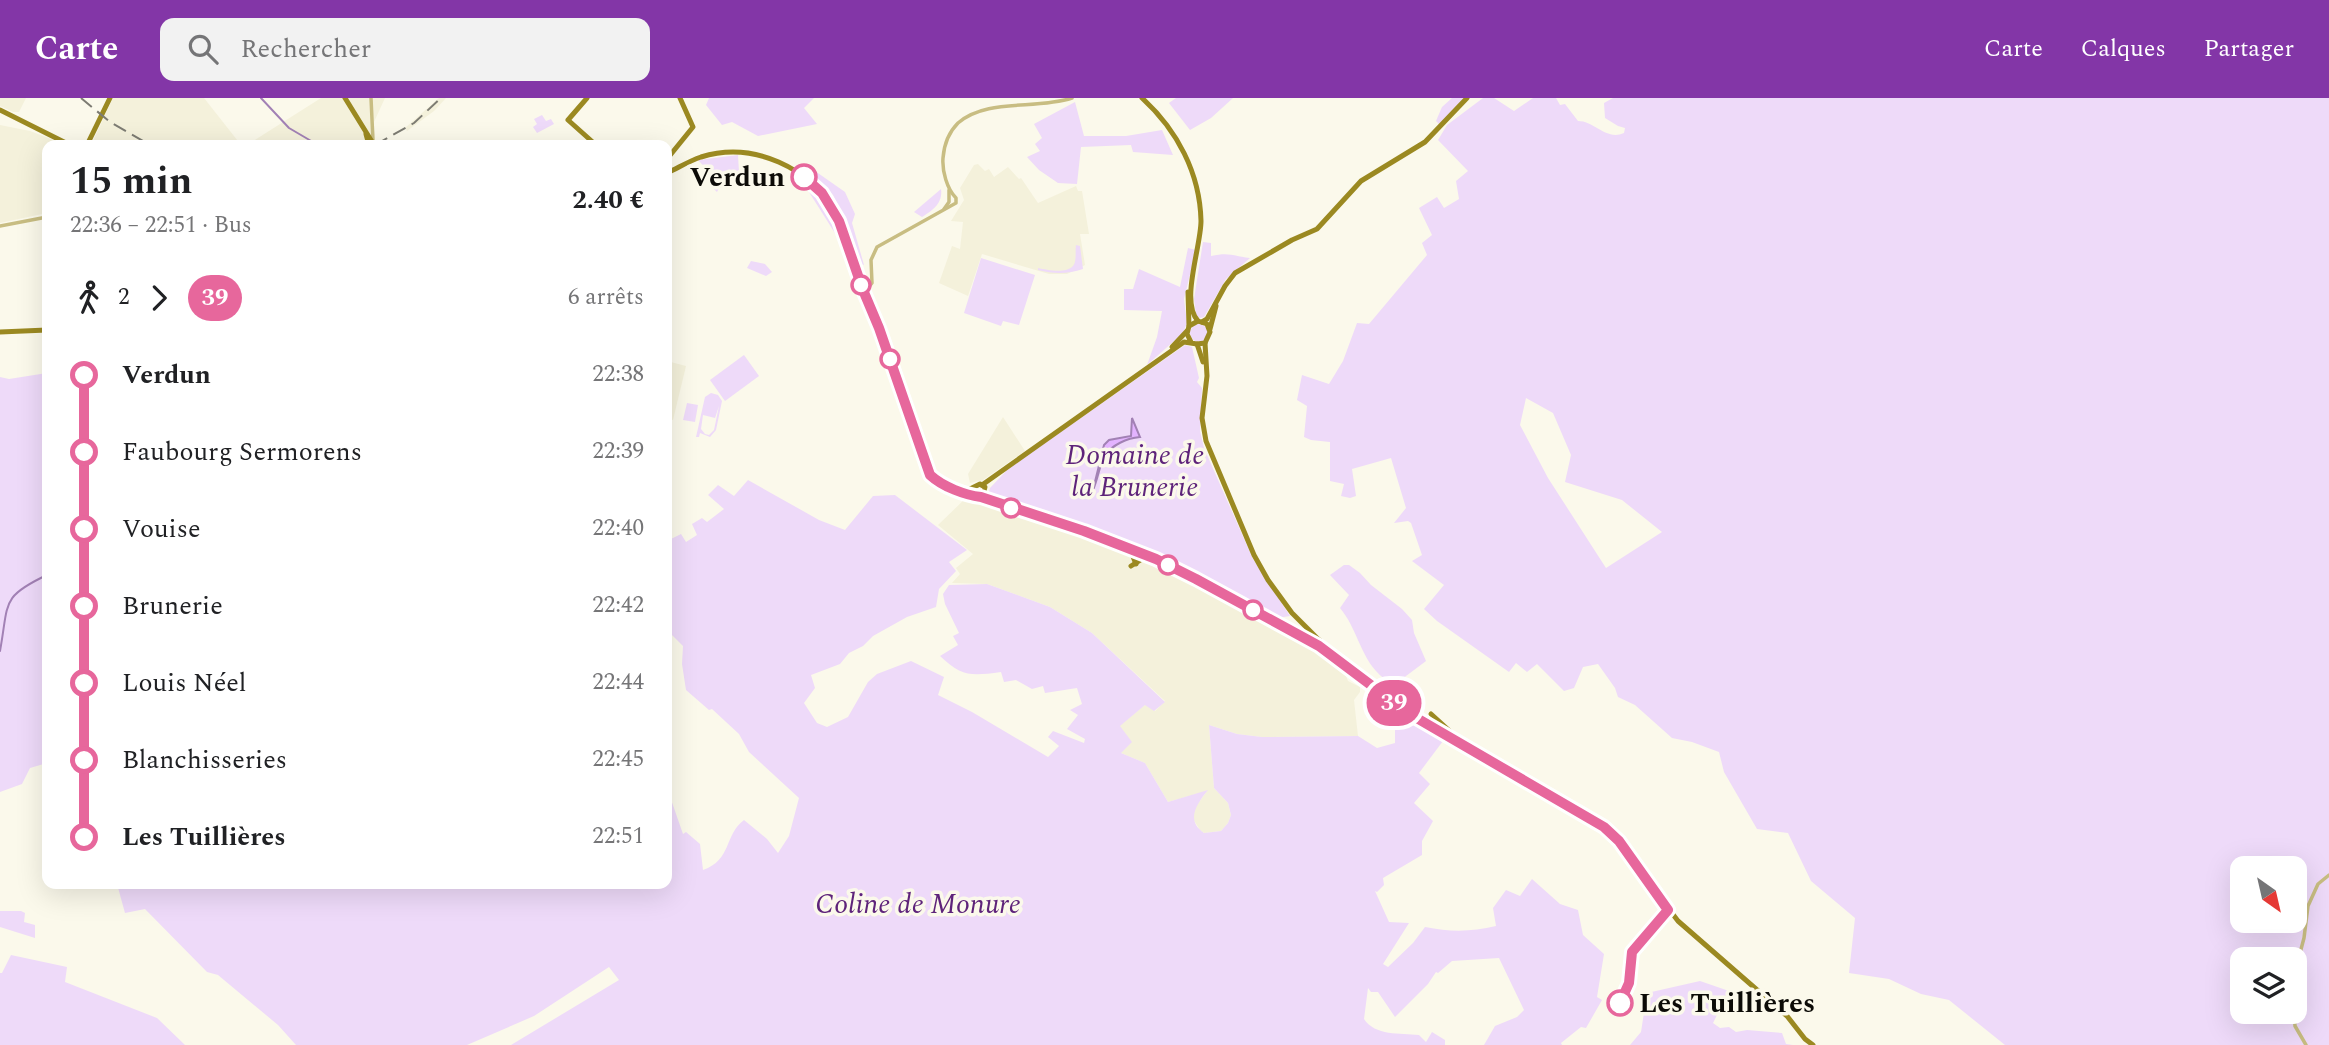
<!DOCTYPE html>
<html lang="fr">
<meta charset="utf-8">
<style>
body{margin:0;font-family:Spectral,serif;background:#f2f2f2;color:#202124;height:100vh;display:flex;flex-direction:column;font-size:26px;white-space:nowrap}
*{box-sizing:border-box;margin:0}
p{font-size:23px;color:#757577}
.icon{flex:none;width:38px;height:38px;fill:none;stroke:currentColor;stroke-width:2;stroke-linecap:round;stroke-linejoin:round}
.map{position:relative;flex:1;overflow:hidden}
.sheet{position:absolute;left:42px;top:42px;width:630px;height:749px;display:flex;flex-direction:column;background:#fff;border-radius:14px;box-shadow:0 7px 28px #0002}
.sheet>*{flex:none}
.badge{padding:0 14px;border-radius:23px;font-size:24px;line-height:46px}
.needle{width:46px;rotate:146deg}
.buttons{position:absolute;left:2230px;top:758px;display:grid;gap:14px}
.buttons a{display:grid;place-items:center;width:77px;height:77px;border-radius:14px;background:#fff;box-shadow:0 7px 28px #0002;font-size:35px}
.map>.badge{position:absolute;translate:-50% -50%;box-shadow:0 0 0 4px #fff}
.legs{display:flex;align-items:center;gap:10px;height:77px;padding:0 28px;font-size:23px}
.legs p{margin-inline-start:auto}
.overview{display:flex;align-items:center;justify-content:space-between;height:119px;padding:0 28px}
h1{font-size:38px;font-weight:700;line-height:52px}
ul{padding:0 28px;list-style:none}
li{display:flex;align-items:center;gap:24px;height:77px;font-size:26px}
li i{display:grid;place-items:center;width:10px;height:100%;margin:0 9px;background:currentColor}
li i::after{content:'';width:18px;height:18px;margin:-9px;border:5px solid;border-radius:50%;background:#fff}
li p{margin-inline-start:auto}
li:first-child i{background:linear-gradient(#0000 50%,currentColor 0)}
li:last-child i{background:linear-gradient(currentColor 50%,#0000 0)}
header{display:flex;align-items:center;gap:42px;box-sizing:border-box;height:98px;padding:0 35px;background:#8336a7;color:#fff}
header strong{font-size:33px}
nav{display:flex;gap:38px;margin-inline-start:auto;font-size:24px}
.search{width:490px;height:63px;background:#f2f2f2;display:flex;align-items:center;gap:18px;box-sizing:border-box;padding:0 24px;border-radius:14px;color:#757577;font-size:26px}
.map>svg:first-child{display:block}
.built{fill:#f4f1db}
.green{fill:#eedaf9;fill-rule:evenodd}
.water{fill:#e3b3ff;stroke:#a281b5;stroke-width:2}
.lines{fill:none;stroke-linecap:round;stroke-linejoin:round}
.stream{stroke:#a281b5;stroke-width:2}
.minor{stroke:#c8bd82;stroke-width:3.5}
.major{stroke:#9b8921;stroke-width:5}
.rail{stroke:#7d7c73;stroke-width:2;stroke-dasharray:14 7;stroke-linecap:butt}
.line-1-casing{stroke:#fff;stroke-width:16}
.line-1{stroke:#e7679c;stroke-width:10}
.stop-1-dot{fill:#fff;stroke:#e7679c;stroke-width:3.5}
.labels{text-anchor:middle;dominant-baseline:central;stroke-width:7;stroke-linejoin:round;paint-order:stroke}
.stop-label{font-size:28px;font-weight:bold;fill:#0c0b07;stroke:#fbf9eb;text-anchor:end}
.park-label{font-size:28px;font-style:italic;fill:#5e237a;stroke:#fbf9eb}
</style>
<header>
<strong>Carte</strong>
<div class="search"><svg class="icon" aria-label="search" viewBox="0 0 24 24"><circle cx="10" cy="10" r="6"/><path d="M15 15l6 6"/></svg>Rechercher</div>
<nav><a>Carte</a><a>Calques</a><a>Partager</a></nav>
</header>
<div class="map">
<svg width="2329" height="947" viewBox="0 0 2329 947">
<rect width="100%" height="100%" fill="#fbf9eb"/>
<!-- built -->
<g class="built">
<polygon points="0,0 26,0 19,14 13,14 0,8"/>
<polygon points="113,0 204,0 241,47 91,47"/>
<polygon points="321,0 385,0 374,24 375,46 247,47"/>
<polygon points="439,0 446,0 434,13 407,33 405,30"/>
<polygon points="0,27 30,33 67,47 47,47 47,115 0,125"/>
<polygon points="978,66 985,73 989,71 994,79 1008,69 1019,81 1021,80 1038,105 1076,88 1078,93 1082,93 1089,136 1080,136 1085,167 1067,176 1049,176 982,156 968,198 939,185 952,148 960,151 963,124 951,123 964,102 960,90 974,67"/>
<polygon points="667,263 686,268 673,322 667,320"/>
<polygon points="1003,319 1025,353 983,382 970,385 968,376"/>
<polygon points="968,398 1083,435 1148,460 1183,477 1343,570 1348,583 1360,589 1360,594 1354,602 1358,638 1262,639 1237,636 1209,627 1214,690 1228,705 1231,717 1228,725 1221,733 1204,735 1200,732 1193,721 1194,711 1207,693 1168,704 1145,665 1121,655 1119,628 1146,606 1155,613 1165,603 1092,535 1050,509 987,486 952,485 960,476 956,470 973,456 938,427"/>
</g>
<!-- green -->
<g class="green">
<polygon points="709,0 814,0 804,10 817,26 758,38 732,24 722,27 706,7"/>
<polygon points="1176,0 1233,0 1211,20 1190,32 1169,5"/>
<polygon points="1452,0 1465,0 1441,28 1436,23 1442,9"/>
<path d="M 1483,0 L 1494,0 L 1514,13 L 1533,0 L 1556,0 L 1560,7 L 1565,6 L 1578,23 C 1595,23 1606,43 1624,35 L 1625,30 L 1618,28 L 1605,20 L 1604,5 L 1613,0 L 2329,0 L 2329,947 L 2005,947 L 1949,902 L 1921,896 L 1889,881 L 1849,875 L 1855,820 L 1811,783 L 1788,735 L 1757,731 L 1724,674 L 1719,654 L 1692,644 L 1672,640 L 1635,607 L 1618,599 L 1615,590 L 1598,566 L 1583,569 L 1574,590 L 1564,593 L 1537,566 L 1527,574 L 1516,565 L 1509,574 L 1437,523 L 1424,511 L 1444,487 L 1412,463 L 1422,457 L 1411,425 L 1408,423 L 1394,425 L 1406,410 L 1391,360 L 1352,371 L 1356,398 L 1350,400 L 1341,398 L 1344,386 L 1330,383 L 1330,344 L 1311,342 L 1304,339 L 1307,308 L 1297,302 L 1302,277 L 1329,286 L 1343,263 L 1357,225 L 1369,226 L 1427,157 L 1422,145 L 1432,137 L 1419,110 L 1437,99 L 1444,110 L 1459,101 L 1456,83 L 1468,73 L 1438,42 L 1447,27 ZM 1526,300 L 1553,315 L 1571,357 L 1565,384 L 1622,402 L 1662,434 L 1606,470 L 1548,380 L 1520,327 ZM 2242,770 L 2294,770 L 2294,822 L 2242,822 ZM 2242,861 L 2294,861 L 2294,914 L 2242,914 Z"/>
<polygon points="1075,4 1084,38 1126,38 1162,32 1173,57 1133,54 1131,47 1081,49 1077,86 1058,85 1039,72 1027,59 1040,53 1035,46 1042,40 1034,26"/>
<polygon points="542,17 546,23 551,21 554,26 537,35 533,29 537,26 534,21"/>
<polygon points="738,57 739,74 726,76 717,94 706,83 711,76 698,62"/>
<polygon points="815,73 845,94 855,116 852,125 864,167 861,166 849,130 833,97 811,76"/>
<path d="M 796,76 C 829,101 837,124 852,162 L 802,83 L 793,79 Z"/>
<path d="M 941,91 C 943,105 933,112 922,119 L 914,114 Z"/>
<path d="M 1203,144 L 1211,145 L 1211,158 C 1230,154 1232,158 1250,160 L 1226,181 L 1204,219 L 1200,220 L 1196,217 L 1194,201 Z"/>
<path d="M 1076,147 L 1080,148 L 1083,171 C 1068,176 1054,176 1038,172 L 1038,170 C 1047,172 1066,176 1073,168 C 1077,164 1075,152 1076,147 Z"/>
<polygon points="1188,150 1196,152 1184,201 1187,225 1183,235 1147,267 1157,239 1162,213 1124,212 1124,191 1133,191 1139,171 1180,189"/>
<polygon points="981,160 1035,177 1019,227 1003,223 1001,228 964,215"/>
<polygon points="751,163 765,166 772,174 766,178 747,170"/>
<circle cx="1199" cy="235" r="9"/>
<polygon points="1185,247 1192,249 1199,280 1197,284 1202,290 1200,333 1204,350 1253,461 1290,518 1272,521 1161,458 1024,412 988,397 990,390 1008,371"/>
<polygon points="744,257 759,278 725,303 710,282"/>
<polygon points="47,275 47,665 30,670 22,686 0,694 0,279 9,281"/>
<path d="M 711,295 L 718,297 L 722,303 L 716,332 L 710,339 L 700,335 L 699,339 L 696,339 L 705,299 ZM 719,308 L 714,332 L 709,337 L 705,336 L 701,331 L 703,317 L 715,320 Z"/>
<polygon points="687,305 698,307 695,324 683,322"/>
<path d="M 748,382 L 819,422 L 845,432 L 873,398 L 895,397 L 967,452 L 949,464 L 956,473 L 939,491 L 936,509 L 907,519 L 873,538 L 863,548 L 849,555 L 840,566 L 811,577 L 815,590 L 804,605 L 817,625 L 827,629 L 848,619 L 868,584 L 877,576 L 911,563 L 944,579 L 938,597 L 972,614 L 1048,659 L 1059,648 L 1048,639 L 1053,633 L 1084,645 L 1085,641 L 1067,631 L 1078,617 L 1070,612 L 1082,606 L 1077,590 L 1045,595 L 1043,588 L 1032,591 L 1016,582 L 1004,584 L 1001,574 C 971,578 962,579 940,558 L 958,547 L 953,538 L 959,535 L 945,506 L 943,496 L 949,487 L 987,486 L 1050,509 L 1092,535 L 1165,604 L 1154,613 L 1145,607 L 1120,628 L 1132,644 L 1121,655 L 1145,665 L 1168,704 L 1208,692 C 1197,706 1185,722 1204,735 L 1221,733 L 1228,725 L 1231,717 L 1228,705 L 1214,690 L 1209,627 L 1237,636 L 1262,639 L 1358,638 L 1377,650 L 1395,645 L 1395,614 L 1443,643 L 1419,675 L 1430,686 L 1414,705 L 1433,723 L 1422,743 L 1422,757 L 1383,780 L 1384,787 L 1377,794 L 1375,793 L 1389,824 L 1409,825 L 1383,866 L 1388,869 L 1413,845 L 1425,829 C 1450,834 1471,834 1496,828 L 1493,810 L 1506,792 L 1520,798 L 1532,781 L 1560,806 L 1578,812 L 1583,837 L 1604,856 L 1597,899 L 1602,902 L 1586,930 L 1581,929 L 1561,945 L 1562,947 L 1484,947 L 1495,928 L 1517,919 L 1524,912 L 1499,860 L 1452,863 L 1438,875 L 1436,874 L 1428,886 L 1395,919 L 1378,894 L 1371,894 L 1368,890 L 1364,921 C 1375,938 1400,935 1419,937 L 1426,944 L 1432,934 L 1445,942 L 1445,947 L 511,947 L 619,882 L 609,869 L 534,918 L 467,947 L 296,947 L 278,927 L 218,877 L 207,874 L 145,811 L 125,815 L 117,786 L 667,786 L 667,690 L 683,736 L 686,734 L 700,746 L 703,772 C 732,762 724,737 744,722 L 767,741 L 778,755 L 789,738 L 799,700 L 749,654 L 739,636 L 712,611 L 709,612 L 686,592 L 682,566 L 683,548 L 667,532 L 667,443 L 681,436 L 686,444 L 697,437 L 692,426 L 702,420 L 707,424 L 724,411 L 708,397 L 718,387 L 734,398 Z"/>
<path d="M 1344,467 L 1349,467 L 1360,475 L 1371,487 L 1402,511 L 1412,522 L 1414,535 L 1426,563 L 1394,587 C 1388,583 1381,579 1376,573 C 1360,555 1356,529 1340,510 L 1349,497 L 1330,477 Z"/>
<polygon points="0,813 21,813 25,815 24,824 35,827 35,840 0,829"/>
<polygon points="11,857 67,869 65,884 157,920 185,947 0,947 0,875 2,875"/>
<polygon points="1700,883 1729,893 1713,925 1720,930 1729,929 1736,934 1747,932 1782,935 1786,946 1793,947 1630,947 1641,934 1647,895"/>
</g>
<!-- water -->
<path class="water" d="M 1132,320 L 1140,339 C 1127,340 1112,347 1104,358 C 1101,363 1097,384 1093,392 L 1104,347 L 1109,342 L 1131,338 Z"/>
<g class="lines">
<!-- stream -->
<g class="stream">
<polyline points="261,0 289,30 318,47"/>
<path d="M 0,553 C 9,505 0,499 47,477"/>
</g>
<!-- minor -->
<g class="minor">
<polyline points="371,0 373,43"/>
<polyline points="944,111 949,104 949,92"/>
<polyline points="0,128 47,119"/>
<path d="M 868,190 L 872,185 L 871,162 L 877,149 L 956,105 L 956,100 C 947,91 942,73 943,60 C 944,47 949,34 958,25 C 987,0 1035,12 1072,0"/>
<polyline points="2294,913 2296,870 2304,840 2308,808 2318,786 2329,777"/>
<polyline points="2294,914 2295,928 2306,947"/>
</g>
<!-- major -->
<g class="major">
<polyline points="345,0 374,47"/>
<polyline points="587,0 568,22 596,47"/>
<path d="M 1142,0 C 1177,32 1200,75 1201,123 C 1201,149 1180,204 1198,223"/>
<polyline points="0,12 70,47"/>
<polyline points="366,36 369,47"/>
<polyline points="87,47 110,0"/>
<polyline points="667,61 693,29 680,0"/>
<path d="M 667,75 C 678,70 689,63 701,59 C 753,43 811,69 836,117 C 849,141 853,168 863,192 C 868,206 875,218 880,231 C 897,278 909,327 928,373 C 937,387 958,395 974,397"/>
<polyline points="858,166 875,212"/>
<polyline points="1188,194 1189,228"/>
<polyline points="1202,224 1207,221 1225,188 1235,175 1292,142 1317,131 1361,83 1425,44 1467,0"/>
<polyline points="1210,231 1216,208"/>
<polyline points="0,234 47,232"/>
<polyline points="1205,245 1207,278 1202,320 1206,343 1254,457 1268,482 1292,515 1318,541 1406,610 1611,735 1678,823 1787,918 1805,941 1813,947"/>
<polyline points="1197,246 1203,264"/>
<polyline points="1172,249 1187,233"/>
<polyline points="982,387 1184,244 1197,246 1205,245 1210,234 1207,226 1198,223 1189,228 1187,236 1191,244"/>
<polyline points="964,394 980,386 985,389 983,397 978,399 974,397 972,391"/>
<polyline points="981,399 1085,434"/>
<path d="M 1084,433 C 1110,449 1142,454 1169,467 C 1228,495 1295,531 1347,569"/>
<polyline points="1127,452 1132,456 1136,466"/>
<polyline points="1131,468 1147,458"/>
<polyline points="1431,616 1453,636"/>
</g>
<!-- rail -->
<g class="rail">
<polyline points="81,0 110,24 150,47"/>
<polyline points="375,47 414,25 441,0"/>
</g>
</g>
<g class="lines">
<!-- line-1 casing -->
<g class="line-1-casing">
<path id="line-1" d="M 804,79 L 822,95 L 839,123 L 863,192 L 879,230 L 930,377 C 943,389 965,397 981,399 L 1084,433 L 1156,461 L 1196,481 L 1319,548 L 1408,615 L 1604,729 L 1619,743 L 1668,812 L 1632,854 L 1629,885 L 1620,905"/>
</g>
<!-- line-1 -->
<use href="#line-1" class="line-1"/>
</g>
<!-- markers -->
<g class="stop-1-dot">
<circle cx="804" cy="79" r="12"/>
<circle cx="861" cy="187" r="9"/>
<circle cx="890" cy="261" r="9"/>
<circle cx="1011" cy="410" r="9"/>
<circle cx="1168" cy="467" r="9"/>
<circle cx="1253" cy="512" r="9"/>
<circle cx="1620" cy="905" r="12"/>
</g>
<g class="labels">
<!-- stop labels -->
<g class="stop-label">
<text x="785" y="79">Verdun</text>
<text x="1639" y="905" text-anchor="start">Les Tuillières</text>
</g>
<!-- park labels -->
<g class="park-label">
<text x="1135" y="357">Domaine de<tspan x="1135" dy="32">la Brunerie</tspan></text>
<text x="918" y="806">Coline de Monure</text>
</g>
</g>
</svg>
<div class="buttons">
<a><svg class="needle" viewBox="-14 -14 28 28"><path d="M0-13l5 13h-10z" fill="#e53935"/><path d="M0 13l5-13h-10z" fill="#757577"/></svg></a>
<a><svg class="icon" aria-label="layers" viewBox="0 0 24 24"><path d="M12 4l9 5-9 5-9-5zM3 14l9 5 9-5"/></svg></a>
</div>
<b class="badge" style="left:1394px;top:605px;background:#e7679c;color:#fff">39</b>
<section class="sheet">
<div class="overview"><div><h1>15 min</h1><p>22:36 – 22:51 · Bus</p></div><b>2.40 €</b></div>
<div class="legs"><svg class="icon" aria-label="walk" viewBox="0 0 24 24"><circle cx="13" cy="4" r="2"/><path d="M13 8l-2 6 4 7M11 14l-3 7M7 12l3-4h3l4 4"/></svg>2<svg class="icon" aria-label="forward" viewBox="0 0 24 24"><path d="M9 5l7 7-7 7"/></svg><b class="badge" style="background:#e7679c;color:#fff">39</b><p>6 arrêts</p></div>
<ul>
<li><i style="color:#e7679c"></i><b>Verdun</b><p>22:38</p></li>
<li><i style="color:#e7679c"></i><span>Faubourg Sermorens</span><p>22:39</p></li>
<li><i style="color:#e7679c"></i><span>Vouise</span><p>22:40</p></li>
<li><i style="color:#e7679c"></i><span>Brunerie</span><p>22:42</p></li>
<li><i style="color:#e7679c"></i><span>Louis Néel</span><p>22:44</p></li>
<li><i style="color:#e7679c"></i><span>Blanchisseries</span><p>22:45</p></li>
<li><i style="color:#e7679c"></i><b>Les Tuillières</b><p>22:51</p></li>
</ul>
</section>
</div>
